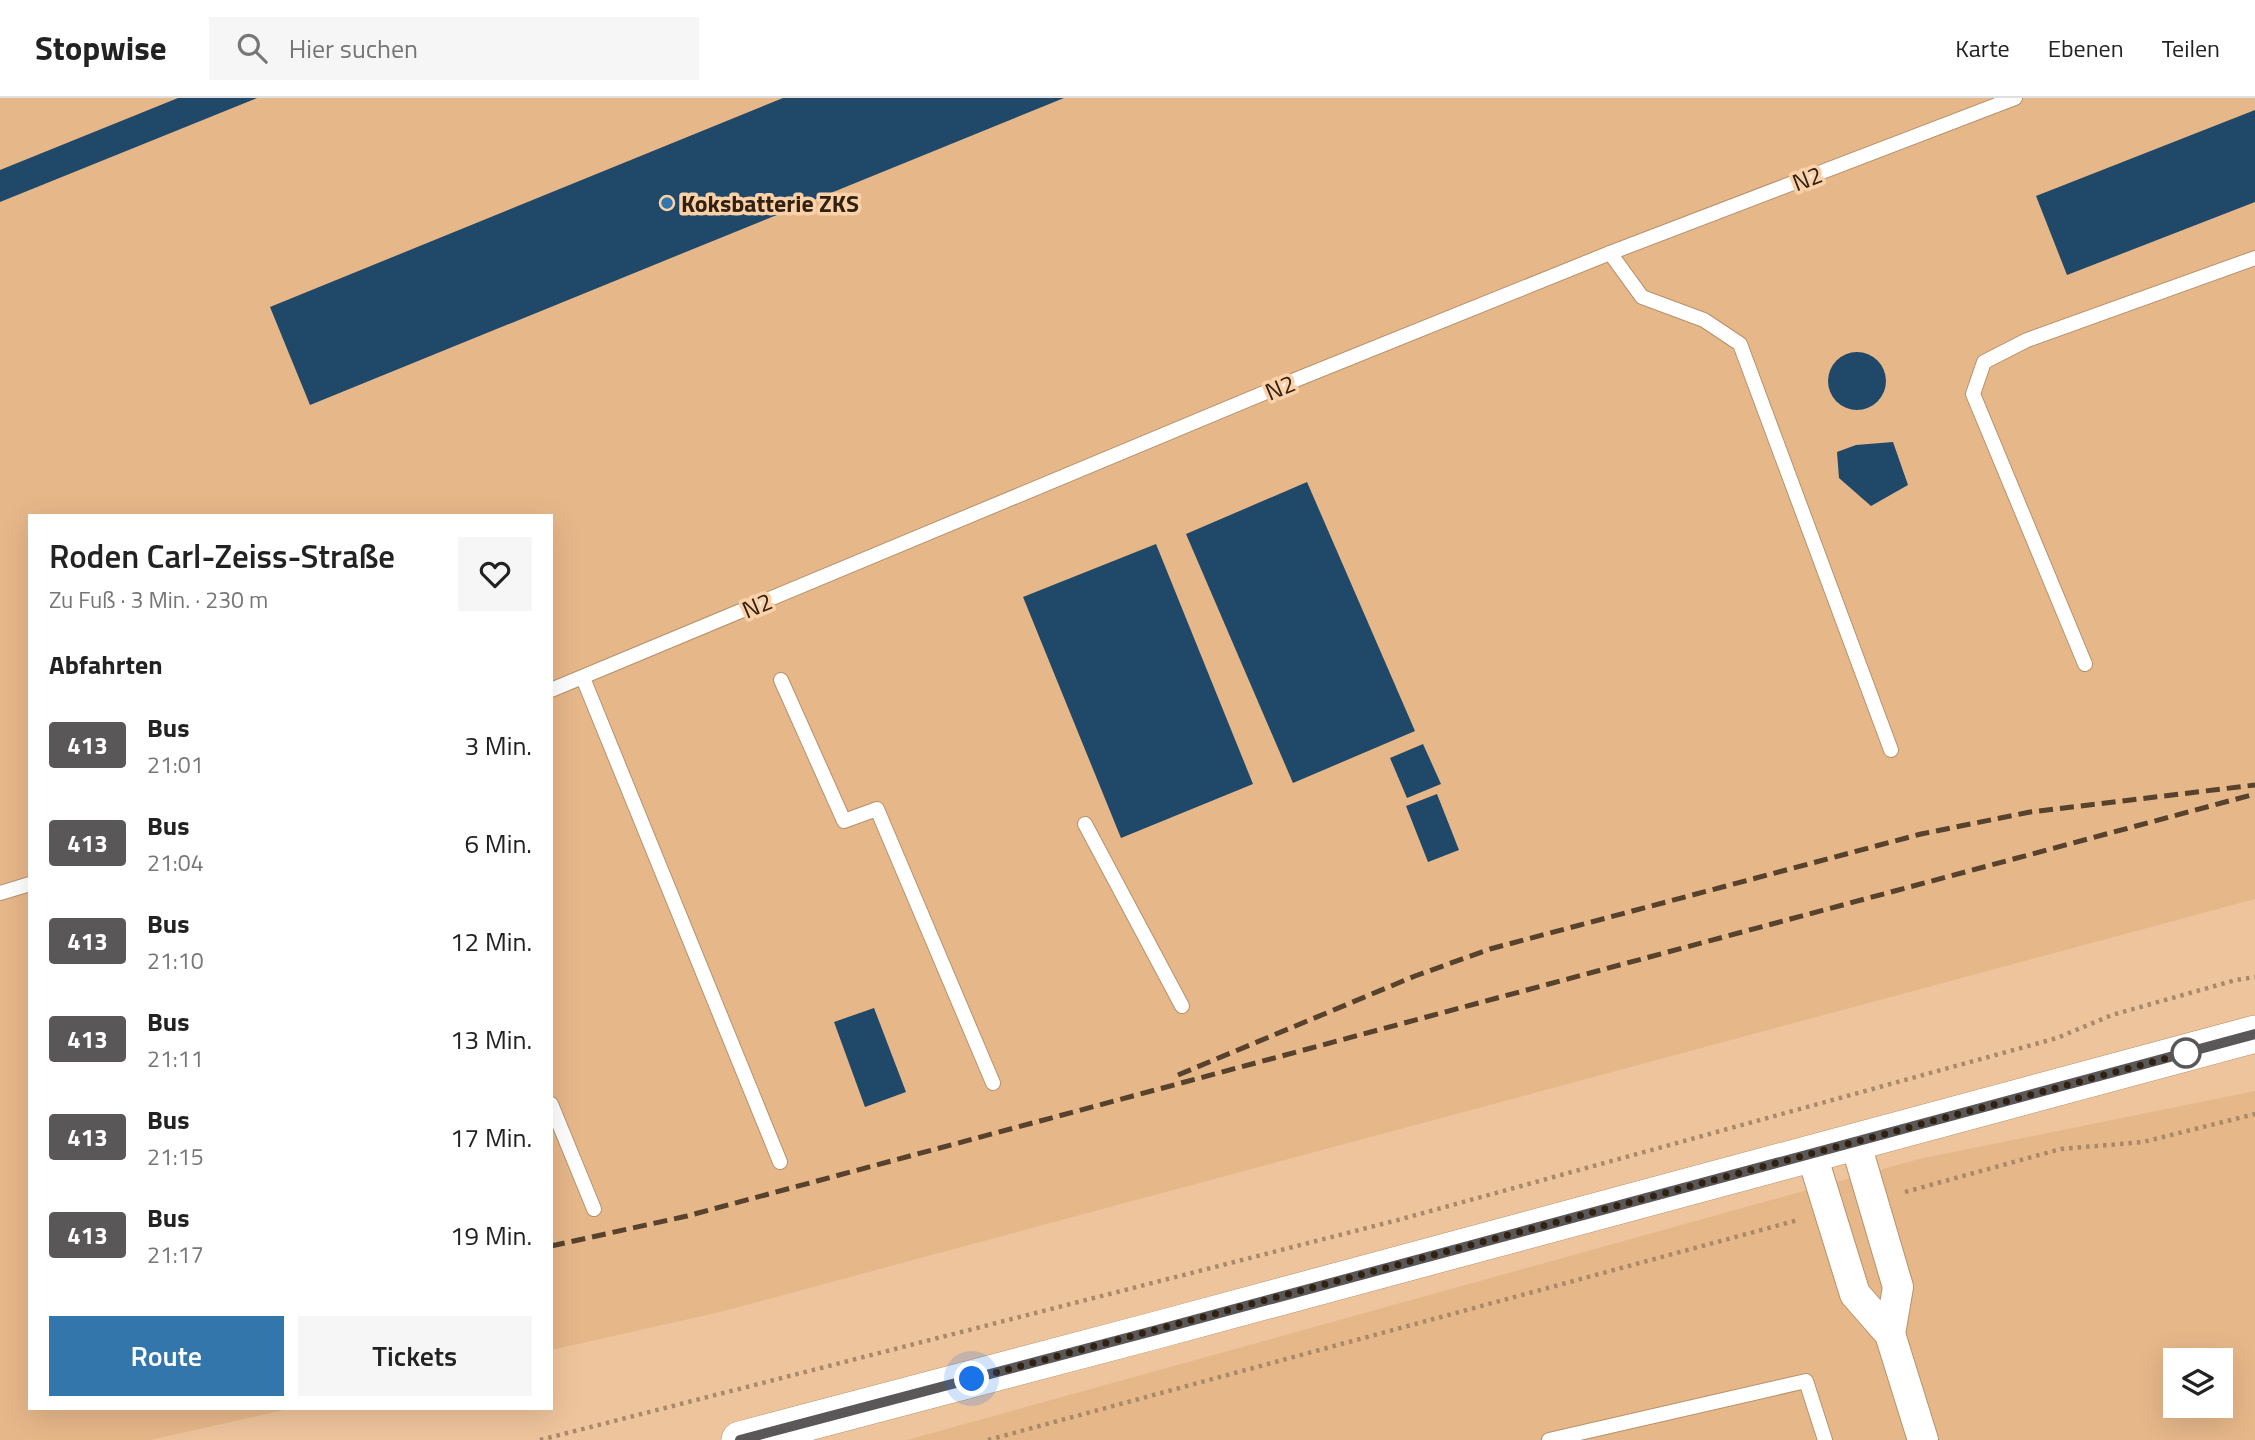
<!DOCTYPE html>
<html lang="de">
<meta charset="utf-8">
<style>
body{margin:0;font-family:"Titillium Web",sans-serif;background:#f6f6f6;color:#222;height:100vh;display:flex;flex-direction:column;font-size:26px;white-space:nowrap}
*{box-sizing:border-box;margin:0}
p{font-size:23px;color:#767676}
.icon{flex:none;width:38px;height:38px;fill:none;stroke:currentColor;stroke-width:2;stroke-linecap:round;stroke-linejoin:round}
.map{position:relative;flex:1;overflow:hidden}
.drawer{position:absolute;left:28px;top:416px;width:525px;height:896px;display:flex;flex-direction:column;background:#fff;border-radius:0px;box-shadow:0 7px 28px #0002}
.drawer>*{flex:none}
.badge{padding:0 14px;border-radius:5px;font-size:24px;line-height:46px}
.controls{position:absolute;left:2163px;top:1250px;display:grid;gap:14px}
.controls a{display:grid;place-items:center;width:70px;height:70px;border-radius:0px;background:#fff;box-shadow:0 7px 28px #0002;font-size:35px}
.you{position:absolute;width:35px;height:35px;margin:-18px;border:5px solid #fff;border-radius:50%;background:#1a73e8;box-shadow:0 0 0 10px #1a73e833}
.map>.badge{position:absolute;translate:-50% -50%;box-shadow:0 0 0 4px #fff}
h2{padding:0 21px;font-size:26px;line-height:63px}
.round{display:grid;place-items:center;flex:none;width:74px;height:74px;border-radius:0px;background:#f6f6f6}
.headline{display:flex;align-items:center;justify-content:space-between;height:119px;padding:0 21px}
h1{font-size:33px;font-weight:600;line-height:52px}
.action{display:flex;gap:14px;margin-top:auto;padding:14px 21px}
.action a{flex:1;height:80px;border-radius:0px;background:#3276ab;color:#fff;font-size:28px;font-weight:600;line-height:80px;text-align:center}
.action a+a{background:#f6f6f6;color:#222}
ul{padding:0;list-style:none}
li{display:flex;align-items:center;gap:21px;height:98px;padding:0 21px}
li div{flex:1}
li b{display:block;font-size:26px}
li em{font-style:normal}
li .badge{min-width:77px;font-weight:700;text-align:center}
header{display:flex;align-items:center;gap:42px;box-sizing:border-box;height:98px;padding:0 35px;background:#fff;border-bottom:2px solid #e0e0e0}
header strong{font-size:33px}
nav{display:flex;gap:38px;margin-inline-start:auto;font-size:24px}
.search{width:490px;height:63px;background:#f6f6f6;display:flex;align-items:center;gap:18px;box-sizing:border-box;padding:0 24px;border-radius:0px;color:#767676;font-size:26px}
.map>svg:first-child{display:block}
.built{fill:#e6b789;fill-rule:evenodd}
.building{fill:#204868}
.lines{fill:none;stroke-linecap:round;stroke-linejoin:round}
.service-casing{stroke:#b8916a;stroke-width:16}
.minor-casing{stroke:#b8916a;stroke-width:32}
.tertiary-casing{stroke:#b8916a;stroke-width:38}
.path{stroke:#aa896a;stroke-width:4.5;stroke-dasharray:3.5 5;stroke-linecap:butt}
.service{stroke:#fff;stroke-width:14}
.minor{stroke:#fff;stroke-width:30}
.tertiary{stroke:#fff;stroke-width:37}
.rail{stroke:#57422d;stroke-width:5;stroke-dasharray:14 7;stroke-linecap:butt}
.line-casing{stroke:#fff;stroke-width:16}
.line{stroke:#5a5758;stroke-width:10}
.walk{stroke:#312111;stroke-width:7;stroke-dasharray:0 12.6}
.poi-dot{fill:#3276ab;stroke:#fbd1a9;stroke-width:2.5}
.stop-dot{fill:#fff;stroke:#5a5758;stroke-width:3.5}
.labels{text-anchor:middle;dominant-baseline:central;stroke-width:7;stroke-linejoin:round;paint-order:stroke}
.street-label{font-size:24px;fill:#312111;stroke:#fbd1a9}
.poi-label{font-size:24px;font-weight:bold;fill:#312111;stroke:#fbd1a9;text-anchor:start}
</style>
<header>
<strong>Stopwise</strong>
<div class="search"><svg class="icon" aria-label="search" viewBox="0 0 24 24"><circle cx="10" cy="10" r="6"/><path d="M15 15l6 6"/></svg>Hier suchen</div>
<nav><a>Karte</a><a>Ebenen</a><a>Teilen</a></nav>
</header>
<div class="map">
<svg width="2255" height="1342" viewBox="0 0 2255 1342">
<rect width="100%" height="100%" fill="#eec49c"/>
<!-- built -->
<g class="built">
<polygon points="0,0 2255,0 2255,801 720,1214 551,1252 551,418 30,418 30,1311 289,1311 150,1342 0,1342"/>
<path d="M 2255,993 L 2255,1342 L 907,1342 L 1919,1061 ZM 2175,1262 L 2221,1262 L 2221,1307 L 2175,1307 Z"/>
</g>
<!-- building -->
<g class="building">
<polygon points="178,0 257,0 0,104 0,72"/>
<polygon points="783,0 1064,0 310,307 270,209"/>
<polygon points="2255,12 2255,104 2067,177 2036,98"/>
<circle cx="1857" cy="283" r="29"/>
<polygon points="1893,344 1908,387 1871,408 1839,380 1837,354 1856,347"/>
<polygon points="1307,384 1415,633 1293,685 1186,436"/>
<polygon points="1156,446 1253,686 1121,740 1023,499"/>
<polygon points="1423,646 1441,686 1407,700 1390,660"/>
<polygon points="1437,696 1459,752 1428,764 1406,708"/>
<polygon points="874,910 906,994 865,1009 834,924"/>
</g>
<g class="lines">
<!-- service casing -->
<g class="service-casing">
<g id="service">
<polyline points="1610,155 1642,199 1704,222 1740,246 1891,652"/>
<polyline points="2085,566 1973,296 1984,264 2027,242 2255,160"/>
<polyline points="583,580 780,1064"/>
<polyline points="781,582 844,723 877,711 993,985"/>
<polyline points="551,592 1300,280 1610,155 2015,0"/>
<polyline points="1085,726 1182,908"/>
<polyline points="0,795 30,786"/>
<polyline points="551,1006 594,1111"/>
<polyline points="1549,1342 1806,1283 1825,1342"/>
</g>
</g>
<!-- minor casing -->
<g class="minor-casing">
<g id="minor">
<polyline points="1855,1043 1898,1189 1890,1236"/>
<polyline points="1811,1054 1855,1196 1890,1236 1923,1342"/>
</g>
</g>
<!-- tertiary casing -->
<g class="tertiary-casing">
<polyline id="tertiary" points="740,1342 1153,1233 2255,936"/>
</g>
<!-- path -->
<g class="path">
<polyline points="1905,1094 2061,1051 2143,1044 2255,1016"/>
<polyline points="540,1342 1398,1122 2057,940 2112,917 2236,882 2255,879"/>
<polyline points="988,1342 1798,1122"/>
</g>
<!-- service -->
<use href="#service" class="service"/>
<!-- minor -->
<use href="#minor" class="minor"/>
<!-- tertiary -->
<use href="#tertiary" class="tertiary"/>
<!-- rail -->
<g class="rail">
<polyline points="1178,977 1415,878 1490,851 1921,736 2030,714 2255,687"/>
<polyline points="551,1148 687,1118 2255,696"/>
</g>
</g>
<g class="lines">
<!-- line casing -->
<g class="line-casing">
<polyline id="line" points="740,1342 1153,1233 2255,936"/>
</g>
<!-- line -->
<use href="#line" class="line"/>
<!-- walk -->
<polyline class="walk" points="972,1281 2186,955"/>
</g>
<!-- markers -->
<circle class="poi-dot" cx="667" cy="105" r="7"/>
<circle class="stop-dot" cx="2186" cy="955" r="14"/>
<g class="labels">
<!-- street labels -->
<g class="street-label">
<text transform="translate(1807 80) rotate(-21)">N2</text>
<text transform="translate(1280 289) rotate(-23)">N2</text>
<text transform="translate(757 507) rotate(-23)">N2</text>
</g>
<!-- poi labels -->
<g class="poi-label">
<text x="681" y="105">Koksbatterie ZKS</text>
</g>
</g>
</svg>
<div class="controls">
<a><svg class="icon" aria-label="layers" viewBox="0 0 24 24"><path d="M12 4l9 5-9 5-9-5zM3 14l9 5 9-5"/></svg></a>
</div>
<div class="you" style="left:972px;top:1281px"></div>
<section class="drawer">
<div class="headline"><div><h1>Roden Carl-Zeiss-Straße</h1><p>Zu Fuß · 3 Min. · 230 m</p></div><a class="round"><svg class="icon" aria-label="heart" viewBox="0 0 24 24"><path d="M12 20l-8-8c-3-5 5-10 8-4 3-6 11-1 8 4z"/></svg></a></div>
<h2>Abfahrten</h2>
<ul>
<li><span class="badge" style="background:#5a5758;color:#fff">413</span><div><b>Bus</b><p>21:01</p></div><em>3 Min.</em></li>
<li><span class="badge" style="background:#5a5758;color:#fff">413</span><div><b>Bus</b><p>21:04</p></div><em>6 Min.</em></li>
<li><span class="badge" style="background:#5a5758;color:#fff">413</span><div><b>Bus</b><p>21:10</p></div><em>12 Min.</em></li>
<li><span class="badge" style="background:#5a5758;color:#fff">413</span><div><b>Bus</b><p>21:11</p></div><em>13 Min.</em></li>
<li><span class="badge" style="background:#5a5758;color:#fff">413</span><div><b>Bus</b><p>21:15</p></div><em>17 Min.</em></li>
<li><span class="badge" style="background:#5a5758;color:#fff">413</span><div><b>Bus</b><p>21:17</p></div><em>19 Min.</em></li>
</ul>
<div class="action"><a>Route</a><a>Tickets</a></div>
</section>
</div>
